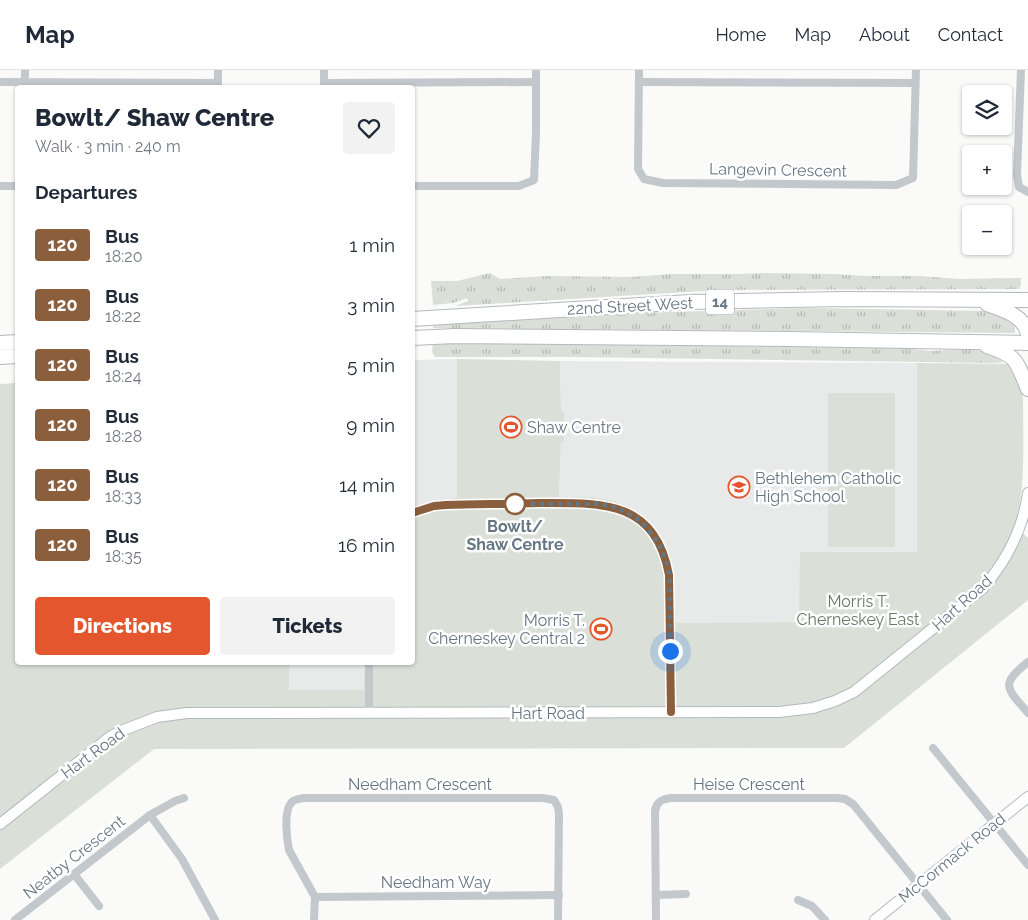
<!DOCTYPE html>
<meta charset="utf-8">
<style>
body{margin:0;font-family:Raleway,sans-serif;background:#f2f2f3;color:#1f2937;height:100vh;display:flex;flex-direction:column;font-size:19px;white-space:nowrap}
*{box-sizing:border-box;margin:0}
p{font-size:16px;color:#747a83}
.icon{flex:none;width:28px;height:28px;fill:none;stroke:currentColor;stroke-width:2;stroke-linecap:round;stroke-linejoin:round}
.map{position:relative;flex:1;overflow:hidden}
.panel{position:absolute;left:15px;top:15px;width:400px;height:580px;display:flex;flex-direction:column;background:#fff;border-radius:5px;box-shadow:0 1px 4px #0004}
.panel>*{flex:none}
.badge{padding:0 10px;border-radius:4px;font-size:18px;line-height:32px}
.controls{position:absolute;left:962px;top:15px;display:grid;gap:10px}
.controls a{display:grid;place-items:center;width:50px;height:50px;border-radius:5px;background:#fff;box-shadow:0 1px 4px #0004;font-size:25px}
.you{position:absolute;width:25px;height:25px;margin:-12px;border:4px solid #fff;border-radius:50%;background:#1a73e8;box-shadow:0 0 0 8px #1a73e833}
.map>.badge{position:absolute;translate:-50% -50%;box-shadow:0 0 0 2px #fff}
h2{padding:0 20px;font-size:19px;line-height:45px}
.round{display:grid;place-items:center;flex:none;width:52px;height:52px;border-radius:5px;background:#f2f2f3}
.headline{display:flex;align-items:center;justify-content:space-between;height:85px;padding:0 20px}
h1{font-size:24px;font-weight:800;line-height:38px}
.primary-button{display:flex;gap:10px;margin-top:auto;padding:10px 20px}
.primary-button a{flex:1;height:58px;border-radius:5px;background:#e4572e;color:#fff;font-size:20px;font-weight:800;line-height:58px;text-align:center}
.primary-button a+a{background:#f2f2f3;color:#1f2937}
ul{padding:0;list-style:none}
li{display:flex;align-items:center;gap:15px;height:60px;padding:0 20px}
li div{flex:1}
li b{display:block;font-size:19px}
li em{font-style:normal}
li .badge{min-width:55px;font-weight:700;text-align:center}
header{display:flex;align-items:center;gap:30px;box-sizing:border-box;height:70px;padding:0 25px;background:#fff;border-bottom:1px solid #e0e1e3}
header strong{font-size:24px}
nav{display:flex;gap:28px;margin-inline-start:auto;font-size:18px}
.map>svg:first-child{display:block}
.built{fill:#e8e9e9}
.grass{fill:url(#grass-tufts)}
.green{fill:#dadfd7}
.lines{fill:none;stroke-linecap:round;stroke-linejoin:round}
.secondary-casing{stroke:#b3babf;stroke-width:12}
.highway-casing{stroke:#b4b9bd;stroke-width:16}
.street{stroke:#c3c8cc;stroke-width:8}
.secondary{stroke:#fff;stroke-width:10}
.highway{stroke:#fff;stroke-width:14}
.line-casing{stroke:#fff;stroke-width:11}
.line{stroke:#8b5e3c;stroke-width:8}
.walk{stroke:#657683;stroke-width:5;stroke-dasharray:0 9}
.stop-dot{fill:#fff;stroke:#8b5e3c;stroke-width:2.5}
.labels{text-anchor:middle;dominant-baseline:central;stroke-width:5;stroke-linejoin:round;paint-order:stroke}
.shield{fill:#fff;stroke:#939fa8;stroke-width:1}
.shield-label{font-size:15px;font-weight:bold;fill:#657683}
.street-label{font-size:16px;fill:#657683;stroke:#fff}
.poi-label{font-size:16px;fill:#657683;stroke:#fff;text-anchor:start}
.stop-label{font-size:16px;font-weight:bold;fill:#657683;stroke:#fff}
.park-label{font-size:16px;fill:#687a64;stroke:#fff}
</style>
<header>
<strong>Map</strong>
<nav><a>Home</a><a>Map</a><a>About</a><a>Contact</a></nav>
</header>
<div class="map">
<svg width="1028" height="850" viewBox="0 0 1028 850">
<defs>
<pattern id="grass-tufts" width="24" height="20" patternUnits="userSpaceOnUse" patternTransform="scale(1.25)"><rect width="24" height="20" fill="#dadfd7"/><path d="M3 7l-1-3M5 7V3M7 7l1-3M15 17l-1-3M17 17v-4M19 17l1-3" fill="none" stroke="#b4b9b4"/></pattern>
</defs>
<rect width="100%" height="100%" fill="#fafaf8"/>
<!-- built -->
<g class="built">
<polygon points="457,289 457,429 430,431 413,436 412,290"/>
<polygon points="560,291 917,293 917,482 800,483 800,552 675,553 674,507 670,488 643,447 620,434 559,428 561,372 564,372 564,342 561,340"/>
<rect x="289" y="593" width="76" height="27"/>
</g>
<!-- grass -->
<g class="grass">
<polygon points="490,203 500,209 547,206 632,207 671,204 742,204 767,203 833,204 866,206 919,206 960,209 1021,208 1021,215 1019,219 720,220 455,236 468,231 467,228 453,233 433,235 431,211 457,211"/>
<polygon points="805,238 986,241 1015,250 1015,263 433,258 433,253 636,243"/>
<polygon points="433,273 903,278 932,281 966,279 984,281 1007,289 1002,292 996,293 579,287 435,287 432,282"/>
</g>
<!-- green -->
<g class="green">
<path d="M 457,289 L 560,291 L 561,340 L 564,342 L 564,372 L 561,372 L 559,427 C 576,428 593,426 609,430 C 642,438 667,465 673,499 C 675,517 674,535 676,553 L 799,552 L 800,482 L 917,482 L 917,293 L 1012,294 L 1022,322 L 1023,330 C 1023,372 1026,416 1015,457 L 1028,468 L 1028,530 L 844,678 L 154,679 L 0,799 L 0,314 L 17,313 L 18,592 L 289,593 L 289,620 L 364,620 L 365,593 L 412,592 L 413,436 L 430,431 L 457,428 Z"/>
<rect x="828" y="323" width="67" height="154"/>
</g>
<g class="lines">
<!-- secondary casing -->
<g class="secondary-casing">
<g id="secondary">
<path d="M 0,754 L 110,667 L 121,661 L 157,647 L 187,643 L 779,642 L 813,638 L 835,631 L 854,622 L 983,518 C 1007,490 1023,460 1028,423"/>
<polyline points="875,850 1028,727"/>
</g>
</g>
<!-- highway casing -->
<g class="highway-casing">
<g id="highway">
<path d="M 987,234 C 1003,240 1024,245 1028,264"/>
<polyline points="412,249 690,232 843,229 1028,230"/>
<polyline points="412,268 455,266 788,269 1028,273"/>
<polyline points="0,273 18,272"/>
<path d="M 987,276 C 1018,286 1016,291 1028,319"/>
<polyline points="0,287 18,286"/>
</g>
</g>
<!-- street -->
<g class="street">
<polyline points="324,0 324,18"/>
<polyline points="639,0 638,99 644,109 663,113 896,115 913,108 916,0"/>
<polyline points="1021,0 1017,105 1019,117 1028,122"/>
<polyline points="0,12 218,13"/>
<polyline points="639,12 915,13"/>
<polyline points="324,13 536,12"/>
<polyline points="218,15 218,0"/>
<polyline points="25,18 25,0"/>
<polyline points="0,116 18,116"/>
<polyline points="412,116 519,116 534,110 536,63 536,0"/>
<path d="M 412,443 L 434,436 L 446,435 C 477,434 507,434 538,433 C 601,433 654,428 669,505 L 671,642"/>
<path d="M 1028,592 C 999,615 1007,618 1028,643"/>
<polyline points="369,642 369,592"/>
<polyline points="933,678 1028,795"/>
<polyline points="150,745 175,731 184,728"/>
<polyline points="74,804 99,836"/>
<polyline points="656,825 686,824"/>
<polyline points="315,827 559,825"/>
<polyline points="798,830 812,836 825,850"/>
<polyline points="15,850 150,745 182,789 215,850"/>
<path d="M 314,850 L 315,827 L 289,780 C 287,770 283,740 292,732 C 295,729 300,729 304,728 L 543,728 L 554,730 L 558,737 L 559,744 L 558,850"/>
<path d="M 656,850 L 655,741 C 656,732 662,729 671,728 L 837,728 L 845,729 L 853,734 L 947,850"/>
</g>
<!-- secondary -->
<use href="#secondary" class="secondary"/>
<!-- highway -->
<use href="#highway" class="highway"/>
</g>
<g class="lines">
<!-- line casing -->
<g class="line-casing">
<path id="line" d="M 412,443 L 434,436 L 446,435 C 477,434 507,434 538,433 C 601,433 655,429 669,505 L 671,642"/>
</g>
<!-- line -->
<use href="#line" class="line"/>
<!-- walk -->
<polyline class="walk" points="515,434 601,434 618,438 642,452 658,472 668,496 670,515 670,581"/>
</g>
<!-- icons -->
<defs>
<g id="stadium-ring" transform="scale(1.125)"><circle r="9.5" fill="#fff" stroke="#e4572e" stroke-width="1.5"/><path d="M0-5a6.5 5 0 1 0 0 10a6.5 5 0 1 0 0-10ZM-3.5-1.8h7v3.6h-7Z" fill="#e4572e"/></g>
<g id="school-ring" transform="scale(1.125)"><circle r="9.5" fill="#fff" stroke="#e4572e" stroke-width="1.5"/><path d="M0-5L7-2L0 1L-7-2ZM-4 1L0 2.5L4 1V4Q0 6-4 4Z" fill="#e4572e"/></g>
</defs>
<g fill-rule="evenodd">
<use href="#stadium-ring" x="511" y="357"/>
<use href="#school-ring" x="739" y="417"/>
<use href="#stadium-ring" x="601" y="559"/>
</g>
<!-- markers -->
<circle class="stop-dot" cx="515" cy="434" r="10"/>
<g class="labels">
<!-- shield labels -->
<rect class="shield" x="706" y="219.5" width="28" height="25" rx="4"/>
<g class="shield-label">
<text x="720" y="232">14</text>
</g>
<!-- street labels -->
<g class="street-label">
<text transform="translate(778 100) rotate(1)">Langevin Crescent</text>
<text transform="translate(630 236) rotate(-3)">22nd Street West</text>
<text transform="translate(962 533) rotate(-42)">Hart Road</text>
<text x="548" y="643">Hart Road</text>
<text transform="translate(93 683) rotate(-36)">Hart Road</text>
<text x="420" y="714">Needham Crescent</text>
<text x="749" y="714">Heise Crescent</text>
<text transform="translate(74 787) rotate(-38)">Neatby Crescent</text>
<text transform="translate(952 788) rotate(-39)">McCormack Road</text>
<text x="436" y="812">Needham Way</text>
</g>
<!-- poi labels -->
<g class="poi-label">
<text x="527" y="357">Shaw Centre</text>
<text x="755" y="408">Bethlehem Catholic<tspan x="755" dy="18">High School</tspan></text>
<text x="585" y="550" text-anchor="end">Morris T.<tspan x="585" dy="18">Cherneskey Central 2</tspan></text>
</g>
<!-- stop labels -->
<g class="stop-label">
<text x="515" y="456">Bowlt/<tspan x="515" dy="18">Shaw Centre</tspan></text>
</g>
<!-- park labels -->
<g class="park-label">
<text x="858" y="531">Morris T.<tspan x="858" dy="18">Cherneskey East</tspan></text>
</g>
</g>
</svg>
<div class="controls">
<a><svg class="icon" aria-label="layers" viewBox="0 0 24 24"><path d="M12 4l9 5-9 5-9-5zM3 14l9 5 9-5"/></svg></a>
<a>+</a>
<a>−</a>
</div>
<div class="you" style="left:670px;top:581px"></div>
<section class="panel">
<div class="headline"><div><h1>Bowlt/ Shaw Centre</h1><p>Walk · 3 min · 240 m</p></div><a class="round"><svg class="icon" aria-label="heart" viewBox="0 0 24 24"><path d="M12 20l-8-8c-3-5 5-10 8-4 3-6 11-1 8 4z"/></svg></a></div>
<h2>Departures</h2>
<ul>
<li><span class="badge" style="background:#8b5e3c;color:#fff">120</span><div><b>Bus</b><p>18:20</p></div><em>1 min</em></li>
<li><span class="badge" style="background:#8b5e3c;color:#fff">120</span><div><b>Bus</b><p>18:22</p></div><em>3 min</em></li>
<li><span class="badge" style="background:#8b5e3c;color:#fff">120</span><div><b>Bus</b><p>18:24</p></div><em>5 min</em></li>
<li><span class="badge" style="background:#8b5e3c;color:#fff">120</span><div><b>Bus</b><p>18:28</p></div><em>9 min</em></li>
<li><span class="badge" style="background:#8b5e3c;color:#fff">120</span><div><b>Bus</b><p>18:33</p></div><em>14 min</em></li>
<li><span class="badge" style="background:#8b5e3c;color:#fff">120</span><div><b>Bus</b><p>18:35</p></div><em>16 min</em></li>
</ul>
<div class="primary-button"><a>Directions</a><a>Tickets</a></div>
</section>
</div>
